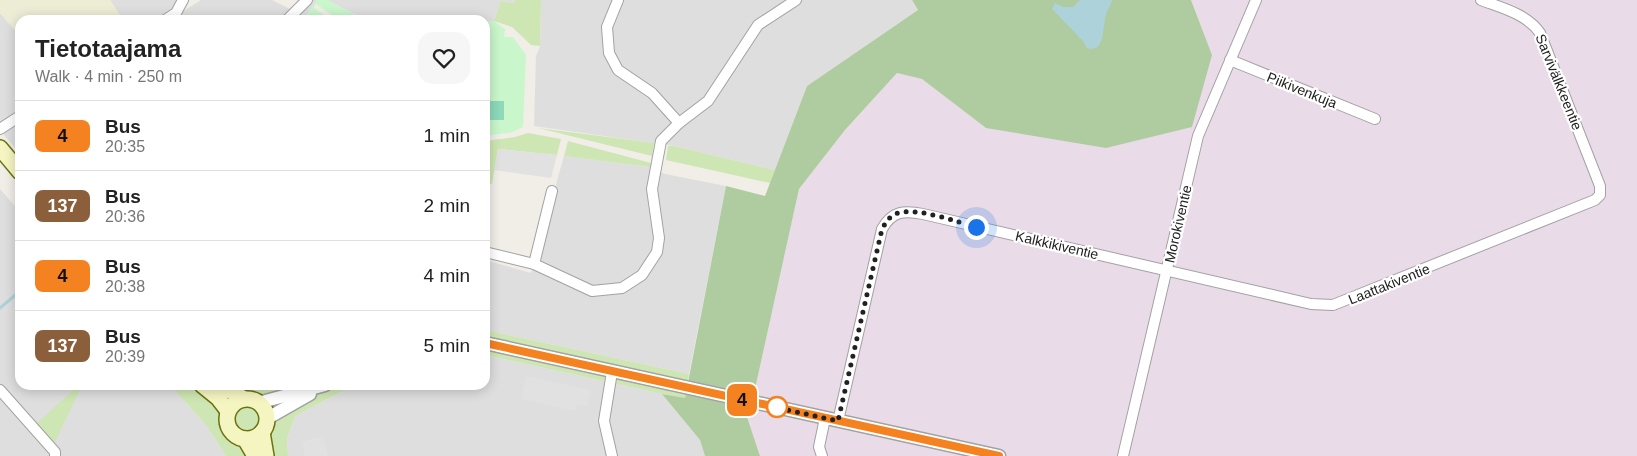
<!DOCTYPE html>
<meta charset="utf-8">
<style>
body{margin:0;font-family:Helvetica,sans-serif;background:#f6f6f6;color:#222;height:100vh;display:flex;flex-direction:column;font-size:19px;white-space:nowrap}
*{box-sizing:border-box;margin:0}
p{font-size:16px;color:#767676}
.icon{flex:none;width:28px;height:28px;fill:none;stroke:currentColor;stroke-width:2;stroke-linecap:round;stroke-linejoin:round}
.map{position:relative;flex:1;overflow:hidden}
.drawer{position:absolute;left:15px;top:15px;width:475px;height:375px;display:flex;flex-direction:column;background:#fff;border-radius:15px;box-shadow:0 2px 12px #0003}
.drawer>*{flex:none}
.badge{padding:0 10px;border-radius:8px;font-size:18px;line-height:32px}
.you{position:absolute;width:25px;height:25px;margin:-12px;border:4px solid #fff;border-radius:50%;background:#1a73e8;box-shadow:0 0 0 8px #1a73e833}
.map>.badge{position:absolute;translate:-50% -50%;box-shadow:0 0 0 2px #fff}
.round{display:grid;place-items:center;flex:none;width:52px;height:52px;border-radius:15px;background:#f6f6f6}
.summary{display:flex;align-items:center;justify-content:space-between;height:85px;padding:0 20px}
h1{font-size:24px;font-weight:700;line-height:38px}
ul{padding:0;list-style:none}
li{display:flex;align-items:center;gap:15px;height:70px;padding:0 20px;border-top:1px solid #e0e0e0}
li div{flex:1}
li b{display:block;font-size:19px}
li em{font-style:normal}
li .badge{min-width:55px;font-weight:700;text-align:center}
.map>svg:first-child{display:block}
.residential{fill:#dfdede}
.industrial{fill:#e9dbe7}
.farmland{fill:#ededd6}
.grass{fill:#cee6b3}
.forest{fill:#afcca1}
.park{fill:#caf6cc}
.pitch{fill:#8dd9b9}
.parking{fill:#e1e1e1}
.water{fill:#add2da}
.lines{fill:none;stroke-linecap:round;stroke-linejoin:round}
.stream{stroke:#add2da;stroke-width:3}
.minor-casing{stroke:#a2a2a2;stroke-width:12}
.tertiary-casing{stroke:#a2a2a2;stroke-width:15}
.secondary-casing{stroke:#6b720e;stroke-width:18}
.minor{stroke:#fff;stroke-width:10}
.tertiary{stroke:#fff;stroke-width:12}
.secondary{stroke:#f5f5c2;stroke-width:15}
.line-casing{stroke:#fff;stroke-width:11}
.line{stroke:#f58220;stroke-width:8}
.walk{stroke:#212121;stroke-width:5;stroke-dasharray:0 9}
.stop-dot{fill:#fff;stroke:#f58220;stroke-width:2.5}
.labels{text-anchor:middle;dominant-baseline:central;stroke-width:4.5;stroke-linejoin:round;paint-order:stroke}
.street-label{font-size:14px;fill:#212121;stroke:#fff}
</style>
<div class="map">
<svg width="1637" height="456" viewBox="0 0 1637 456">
<rect width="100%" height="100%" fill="#f1eee8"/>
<!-- residential -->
<g class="residential">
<polygon points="110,0 182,0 182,12 201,0 272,0 292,10 298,0 317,0 306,16 313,20 123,20"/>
<polygon points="327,0 515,0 514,3 501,1 494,21 360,17"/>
<polygon points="541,0 912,0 918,10 807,86 775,170 674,146 534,126 536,56 540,46"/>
<polygon points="0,13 20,36 20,154 0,130"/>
<polygon points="564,156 650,167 665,174 726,186 689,374 485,330 485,260 531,273"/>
<polygon points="0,189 20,212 20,385 170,385 206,425 226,456 0,456"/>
<polygon points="485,355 662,394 700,440 705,456 288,456 287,439 295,416 354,385 485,385"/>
</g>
<!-- industrial -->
<polygon class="industrial" points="1191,0 1637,0 1637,456 760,456 745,412 755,389 799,189 845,130 897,73 922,79 986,128 1212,55"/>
<!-- farmland -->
<polygon class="farmland" points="0,0 110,0 123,20 20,20 20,36 0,13"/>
<!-- grass -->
<g class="grass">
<polygon points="515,0 541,0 540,46 531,45 512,27 494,21 501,1 514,3"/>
<polygon points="538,128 654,143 652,156"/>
<polygon points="528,133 561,139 557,155 498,149 492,184 485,183 485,141 515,137"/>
<polygon points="568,141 651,163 650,167 564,156"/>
<polygon points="668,146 674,146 775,170 770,183 666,160"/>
<polygon points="485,330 689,374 685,399 485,355"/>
<polygon points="79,385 82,385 54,444 36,424"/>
<polygon points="170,385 354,385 295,416 287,439 288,456 226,456 206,425"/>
</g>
<!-- forest -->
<polygon class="forest" points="912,0 1191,0 1212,55 1192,127 1106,148 986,128 922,79 897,73 845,130 799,189 755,389 745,411 760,456 705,456 700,440 662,394 685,398 726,186 765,196 807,86 918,10"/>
<!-- park -->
<g class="park">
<polygon points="317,0 327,0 360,17 455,20 339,20 316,4 314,8 331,20 313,20 306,16"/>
<polygon points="485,21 494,21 505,29 504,37 513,37 526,55 523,127 513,132 485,136"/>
</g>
<!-- pitch -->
<rect class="pitch" x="485" y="101" width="19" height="19"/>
<!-- parking -->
<g class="parking">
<polygon points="498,149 557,155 551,178 494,170"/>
<polygon points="526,376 591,390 587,406 577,404 575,411 521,399"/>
<polygon points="323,436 328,456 305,456 302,442"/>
</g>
<!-- water -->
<path class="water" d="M 1080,0 L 1112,0 C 1111,6 1107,9 1106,15 C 1102,26 1106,54 1087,48 L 1083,41 L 1052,9 L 1055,3 L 1063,7 L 1073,7 Z"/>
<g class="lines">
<!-- stream -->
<polyline class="stream" points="0,308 20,291"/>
<!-- minor casing -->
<g class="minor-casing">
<g id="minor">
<polyline points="618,0 607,27 609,53 618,70 652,93 679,123"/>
<polyline points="165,20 176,13 183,0"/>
<polyline points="287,20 307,0"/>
<polyline points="1230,60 1375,119"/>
<polyline points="0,129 20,116"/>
<polyline points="485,252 534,264 592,291 622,288 642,275 657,252 659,238 652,189 661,141 679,123 708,101 758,25 796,0"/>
<polyline points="534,264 552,191"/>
<polyline points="0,390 55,452 55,456"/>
<path d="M 838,421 L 882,229 C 892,211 904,210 923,214 L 1311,304 L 1333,305 L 1595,200 L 1600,195 L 1600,186 L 1540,33 C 1527,14 1502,8 1481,0"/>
<polyline points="612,456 604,421 612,372"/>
<polyline points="822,456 819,447 825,418"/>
<polyline points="1123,456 1198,136 1256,0"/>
</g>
</g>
<!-- tertiary casing -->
<g class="tertiary-casing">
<g id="tertiary">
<polyline points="485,343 999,456"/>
<polyline points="258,403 325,385"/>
<polyline points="266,419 310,394"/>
</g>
</g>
<!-- secondary casing -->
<g class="secondary-casing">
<g id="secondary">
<polyline points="0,148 20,172"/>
<polyline points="202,385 218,398 228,411"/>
<polyline points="221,385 244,399"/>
<circle cx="247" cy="419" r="20"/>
<polyline points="262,432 266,456"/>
<polyline points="245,439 255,456"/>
</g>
</g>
<!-- minor -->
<use href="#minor" class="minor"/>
<!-- tertiary -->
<use href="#tertiary" class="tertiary"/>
<!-- secondary -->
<use href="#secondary" class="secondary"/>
</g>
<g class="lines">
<!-- line casing -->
<g class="line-casing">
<polyline id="line" points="485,343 999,456"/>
</g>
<!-- line -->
<use href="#line" class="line"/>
<!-- walk -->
<path class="walk" d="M 777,407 L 774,407 L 838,421 L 882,229 C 886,222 890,215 898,213 C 917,207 957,222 976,227"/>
</g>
<!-- markers -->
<circle class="stop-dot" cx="777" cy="407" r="10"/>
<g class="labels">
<!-- street labels -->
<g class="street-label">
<text transform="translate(1559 82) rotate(68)">Sarvivälkkeentie</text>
<text transform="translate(1302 90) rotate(22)">Piikivenkuja</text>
<text transform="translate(1178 224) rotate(-77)">Morokiventie</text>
<text transform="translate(1057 245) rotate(13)">Kalkkikiventie</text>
<text transform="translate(1389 284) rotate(-22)">Laattakiventie</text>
</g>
</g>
</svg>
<div class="you" style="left:976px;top:227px"></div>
<b class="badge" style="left:742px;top:400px;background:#f58220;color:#111">4</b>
<section class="drawer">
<div class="summary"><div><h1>Tietotaajama</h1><p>Walk · 4 min · 250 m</p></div><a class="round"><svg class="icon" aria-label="heart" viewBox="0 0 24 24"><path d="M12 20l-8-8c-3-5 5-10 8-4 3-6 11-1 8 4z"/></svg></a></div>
<ul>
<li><span class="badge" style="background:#f58220;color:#111">4</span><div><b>Bus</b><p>20:35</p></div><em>1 min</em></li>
<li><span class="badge" style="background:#8b5e3c;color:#fff">137</span><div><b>Bus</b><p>20:36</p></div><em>2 min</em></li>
<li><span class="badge" style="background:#f58220;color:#111">4</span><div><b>Bus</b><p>20:38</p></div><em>4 min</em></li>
<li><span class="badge" style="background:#8b5e3c;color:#fff">137</span><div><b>Bus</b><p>20:39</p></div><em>5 min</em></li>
</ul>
</section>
</div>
